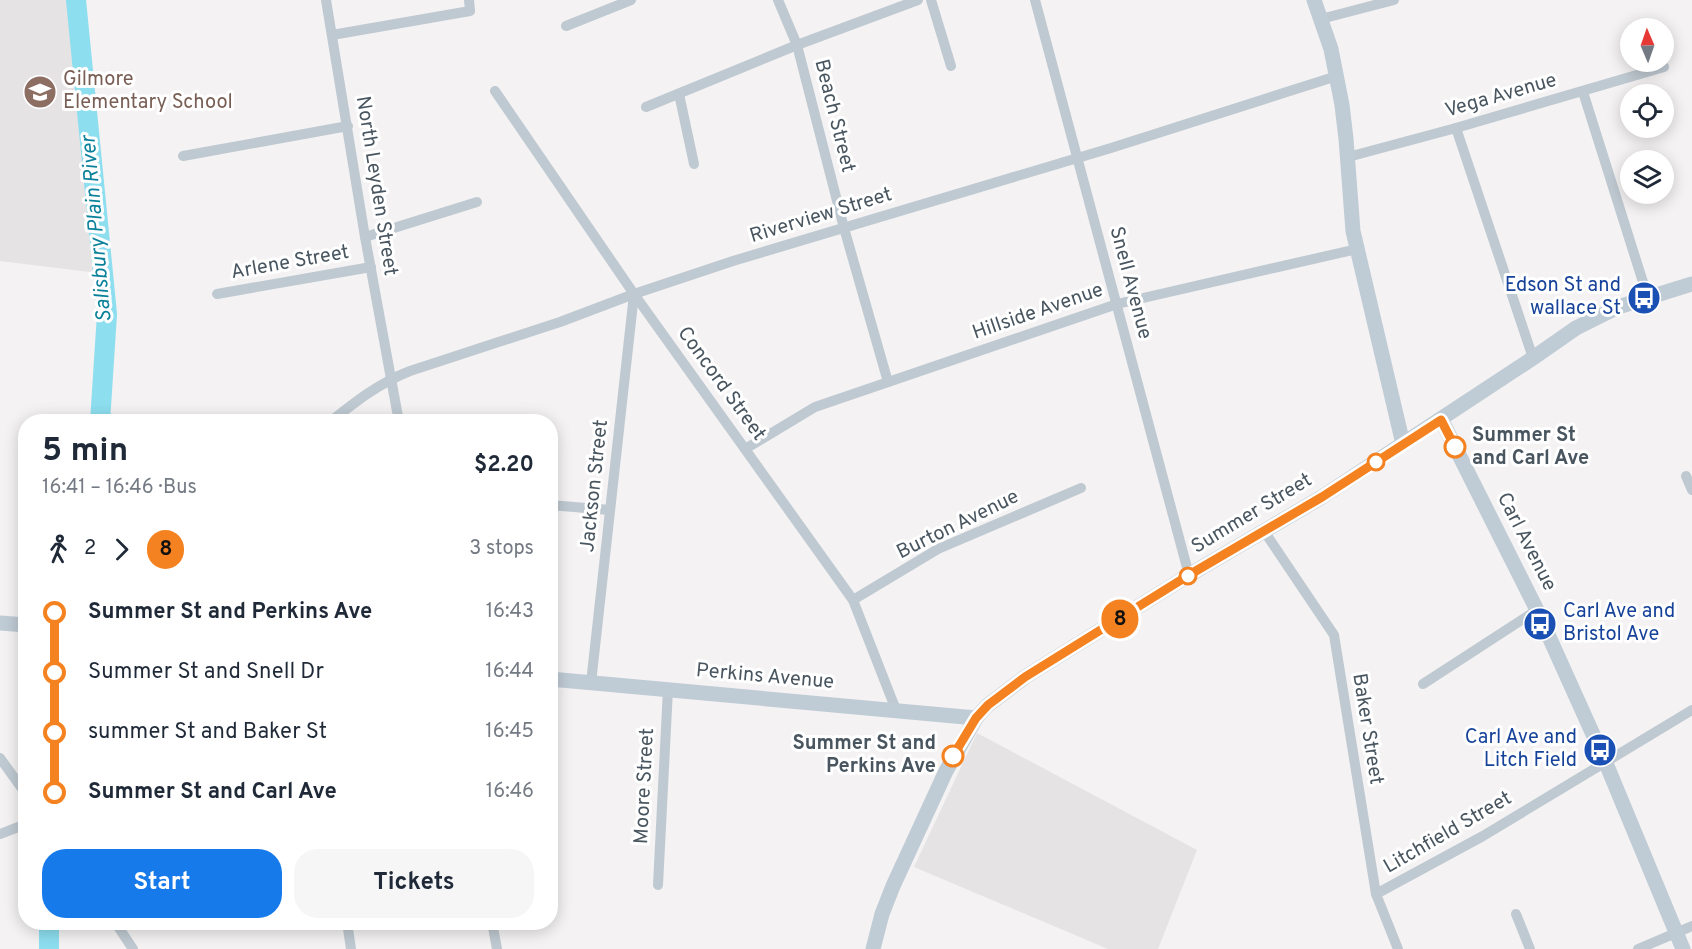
<!DOCTYPE html>
<meta charset="utf-8">
<style>
body{margin:0;font-family:Overpass,sans-serif;background:#f6f6f7;color:#1f2937;height:100vh;display:flex;flex-direction:column;font-size:22px;white-space:nowrap}
*{box-sizing:border-box;margin:0}
p{font-size:20px;color:#747a83}
.icon{flex:none;width:33px;height:33px;fill:none;stroke:currentColor;stroke-width:2;stroke-linecap:round;stroke-linejoin:round}
.map{position:relative;flex:1;overflow:hidden}
.panel{position:absolute;left:18px;top:414px;width:540px;height:516px;display:flex;flex-direction:column;background:#fff;border-radius:24px;box-shadow:0 3px 15px #0003}
.panel>*{flex:none}
.badge{padding:0 12px;border-radius:20px;font-size:21px;line-height:39px}
.needle{width:39px;rotate:358deg}
.fabs{position:absolute;left:1620px;top:18px;display:grid;gap:12px}
.fabs a{display:grid;place-items:center;width:54px;height:54px;border-radius:50%;background:#fff;box-shadow:0 3px 15px #0003;font-size:30px}
.map>.badge{position:absolute;translate:-50% -50%;box-shadow:0 0 0 3px #fff}
.legs{display:flex;align-items:center;gap:9px;height:66px;padding:0 24px;font-size:20px}
.legs p{margin-inline-start:auto}
.headline{display:flex;align-items:center;justify-content:space-between;height:102px;padding:0 24px}
h1{font-size:33px;font-weight:700;line-height:45px}
.cta{display:flex;gap:12px;margin-top:auto;padding:12px 24px}
.cta a{flex:1;height:69px;border-radius:24px;background:#167aea;color:#fff;font-size:24px;font-weight:700;line-height:69px;text-align:center}
.cta a+a{background:#f6f6f7;color:#1f2937}
ul{padding:0 24px;list-style:none}
li{display:flex;align-items:center;gap:21px;height:60px;font-size:22px}
li i{display:grid;place-items:center;width:9px;height:100%;margin:0 8px;background:currentColor}
li i::after{content:'';width:15px;height:15px;margin:-8px;border:4px solid;border-radius:50%;background:#fff}
li p{margin-inline-start:auto}
li:first-child i{background:linear-gradient(#0000 50%,currentColor 0)}
li:last-child i{background:linear-gradient(currentColor 50%,#0000 0)}
.map>svg:first-child{display:block}
.education{fill:#e5e3e4}
.lines{fill:none;stroke-linecap:round;stroke-linejoin:round}
.river{stroke:#8ddeef;stroke-width:20}
.street{stroke:#bfc9d1;stroke-width:10}
.secondary{stroke:#bfcbd5;stroke-width:15}
.line-1-casing{stroke:#fff;stroke-width:14}
.line-1{stroke:#f58220;stroke-width:9}
.stop-1-dot{fill:#fff;stroke:#f58220;stroke-width:3}
.labels{text-anchor:middle;dominant-baseline:central;stroke-width:6;stroke-linejoin:round;paint-order:stroke}
.education-label{font-size:20px;fill:#785e54;stroke:#fff;text-anchor:start}
.street-label{font-size:20px;fill:#495660;stroke:#fff}
.transit-label{font-size:20px;fill:#164399;stroke:#fff;text-anchor:end}
.stop-label{font-size:20px;font-weight:bold;fill:#495660;stroke:#fff;text-anchor:start}
.water-label{font-size:21px;font-style:italic;fill:#0a819a;stroke:#fff}
</style>
<div class="map">
<svg width="1692" height="949" viewBox="0 0 1692 949">
<rect width="100%" height="100%" fill="#f4f2f2"/>
<!-- education -->
<g class="education">
<polygon points="0,0 70,0 98,273 0,261"/>
<polygon points="977,733 1197,850 1158,949 1108,949 914,867"/>
</g>
<g class="lines">
<!-- river -->
<g class="river">
<polyline points="76,0 107,314 100,422"/>
<polyline points="49,922 49,949"/>
</g>
<!-- street -->
<g class="street">
<polyline points="326,0 365,237 399,422"/>
<polyline points="778,0 797,45 844,228 888,382"/>
<polyline points="931,0 951,66"/>
<polyline points="1035,0 1189,575"/>
<polyline points="1321,19 1394,0"/>
<polyline points="566,26 631,0"/>
<polyline points="332,35 470,11 469,0"/>
<polyline points="495,91 634,294 853,600 896,710"/>
<polyline points="1583,92 1648,298"/>
<polyline points="679,94 694,164"/>
<polyline points="646,107 797,45 918,0"/>
<polyline points="1456,128 1533,358"/>
<polyline points="183,156 348,126"/>
<polyline points="1348,157 1456,128 1664,67"/>
<polyline points="365,237 477,202"/>
<polyline points="217,294 371,267"/>
<path d="M 330,422 C 355,402 379,383 410,371 L 560,322 L 634,294 L 733,261 L 1111,148 L 1337,76"/>
<polyline points="745,449 815,407 1117,304 1357,249"/>
<polyline points="1686,476 1692,490"/>
<polyline points="550,505 610,510"/>
<polyline points="1264,531 1334,635 1376,894 1398,949"/>
<polyline points="853,600 938,549 1081,488"/>
<polyline points="591,683 634,294"/>
<polyline points="1423,684 1537,610"/>
<polyline points="0,758 26,794"/>
<polyline points="0,834 26,824"/>
<polyline points="658,885 668,689"/>
<polyline points="1376,894 1483,836 1692,710"/>
<polyline points="1516,914 1530,949"/>
<polyline points="115,922 133,949"/>
<polyline points="347,922 351,949"/>
<polyline points="492,922 497,949"/>
<polyline points="1638,949 1692,926"/>
</g>
<!-- secondary -->
<g class="secondary">
<polyline points="1314,0 1331,49 1342,105 1346,139 1353,231 1403,444"/>
<polyline points="1441,419 1537,610 1605,761 1683,949"/>
<polyline points="0,623 26,625"/>
<polyline points="550,679 976,718"/>
<polyline points="873,949 882,914 893,886 946,771 976,718 988,705 1025,677 1189,575 1322,497 1533,358 1576,328 1618,307 1692,284"/>
</g>
</g>
<g class="lines">
<!-- line-1 casing -->
<g class="line-1-casing">
<polyline id="line-1" points="953,756 976,718 988,705 1025,677 1189,575 1322,497 1441,420 1455,447"/>
</g>
<!-- line-1 -->
<use href="#line-1" class="line-1"/>
</g>
<!-- icons -->
<defs>
<g id="school-disc" transform="scale(1.725)"><circle r="9.5" fill="#8d6e63" stroke="#fff"/><path d="M0-5L7-2L0 1L-7-2ZM-4 1L0 2.5L4 1V4Q0 6-4 4Z" fill="#fff"/></g>
<g id="bus-disc" transform="scale(1.725)"><circle r="9.5" fill="#1a4fb4" stroke="#fff"/><path d="M-5-6H5V4H4V6H2V4H-2V6H-4V4H-5ZM-3.5-4V0h7V-4ZM-3.5 1.2v1.5H-2V1.2ZM2 1.2v1.5H3.5V1.2Z" fill="#fff"/></g>
</defs>
<g fill-rule="evenodd">
<use href="#school-disc" x="40" y="92"/>
<use href="#bus-disc" x="1644" y="298"/>
<use href="#bus-disc" x="1540" y="624"/>
<use href="#bus-disc" x="1600" y="750"/>
</g>
<!-- markers -->
<g class="stop-1-dot">
<circle cx="1455" cy="447" r="10"/>
<circle cx="1376" cy="462" r="8"/>
<circle cx="1188" cy="576" r="8"/>
<circle cx="953" cy="756" r="10"/>
</g>
<g class="labels">
<!-- education labels -->
<g class="education-label">
<text x="63" y="80">Gilmore<tspan x="63" dy="23">Elementary School</tspan></text>
</g>
<!-- street labels -->
<g class="street-label">
<text transform="translate(1501 96) rotate(-16)">Vega Avenue</text>
<text transform="translate(834 116) rotate(76)">Beach Street</text>
<text transform="translate(376 186) rotate(81)">North Leyden Street</text>
<text transform="translate(821 216) rotate(-17)">Riverview Street</text>
<text transform="translate(290 263) rotate(-10)">Arlene Street</text>
<text transform="translate(1130 283) rotate(75)">Snell Avenue</text>
<text transform="translate(1038 312) rotate(-19)">Hillside Avenue</text>
<text transform="translate(721 384) rotate(54)">Concord Street</text>
<text transform="translate(595 486) rotate(-84)">Jackson Street</text>
<text transform="translate(1252 514) rotate(-31)">Summer Street</text>
<text transform="translate(958 525) rotate(-26)">Burton Avenue</text>
<text transform="translate(1526 542) rotate(63)">Carl Avenue</text>
<text transform="translate(765 677) rotate(5)">Perkins Avenue</text>
<text transform="translate(1367 729) rotate(81)">Baker Street</text>
<text transform="translate(645 786) rotate(-87)">Moore Street</text>
<text transform="translate(1448 833) rotate(-30)">Litchfield Street</text>
</g>
<!-- transit labels -->
<g class="transit-label">
<text x="1621" y="286">Edson St and<tspan x="1621" dy="23">wallace St</tspan></text>
<text x="1563" y="612" text-anchor="start">Carl Ave and<tspan x="1563" dy="23">Bristol Ave</tspan></text>
<text x="1577" y="738">Carl Ave and<tspan x="1577" dy="23">Litch Field</tspan></text>
</g>
<!-- stop labels -->
<g class="stop-label">
<text x="1472" y="436">Summer St<tspan x="1472" dy="23">and Carl Ave</tspan></text>
<text x="936" y="744" text-anchor="end">Summer St and<tspan x="936" dy="23">Perkins Ave</tspan></text>
</g>
<!-- water labels -->
<g class="water-label">
<text transform="translate(97 229) rotate(-95)">Salisbury Plain River</text>
</g>
</g>
</svg>
<div class="fabs">
<a><svg class="needle" viewBox="-14 -14 28 28"><path d="M0-13l5 13h-10z" fill="#e53935"/><path d="M0 13l5-13h-10z" fill="#747a83"/></svg></a>
<a><svg class="icon" aria-label="locate" viewBox="0 0 24 24"><circle cx="12" cy="12" r="6"/><path d="M12 2v4M12 18v4M2 12h4M18 12h4"/></svg></a>
<a><svg class="icon" aria-label="layers" viewBox="0 0 24 24"><path d="M12 4l9 5-9 5-9-5zM3 14l9 5 9-5"/></svg></a>
</div>
<b class="badge" style="left:1120px;top:619px;background:#f58220;color:#111">8</b>
<section class="panel">
<div class="headline"><div><h1>5 min</h1><p>16:41 – 16:46 · Bus</p></div><b>$2.20</b></div>
<div class="legs"><svg class="icon" aria-label="walk" viewBox="0 0 24 24"><circle cx="13" cy="4" r="2"/><path d="M13 8l-2 6 4 7M11 14l-3 7M7 12l3-4h3l4 4"/></svg>2<svg class="icon" aria-label="forward" viewBox="0 0 24 24"><path d="M9 5l7 7-7 7"/></svg><b class="badge" style="background:#f58220;color:#111">8</b><p>3 stops</p></div>
<ul>
<li><i style="color:#f58220"></i><b>Summer St and Perkins Ave</b><p>16:43</p></li>
<li><i style="color:#f58220"></i><span>Summer St and Snell Dr</span><p>16:44</p></li>
<li><i style="color:#f58220"></i><span>summer St and Baker St</span><p>16:45</p></li>
<li><i style="color:#f58220"></i><b>Summer St and Carl Ave</b><p>16:46</p></li>
</ul>
<div class="cta"><a>Start</a><a>Tickets</a></div>
</section>
</div>
